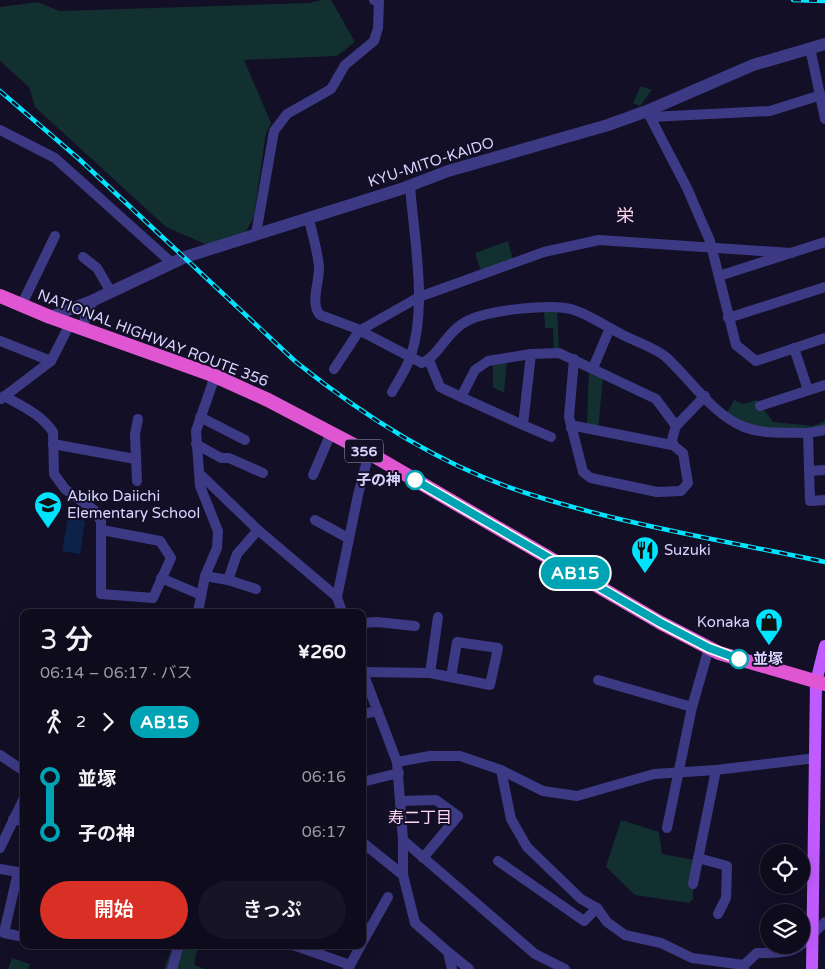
<!DOCTYPE html>
<html lang="ja">
<meta charset="utf-8">
<style>
body{margin:0;font-family:"Varela Round","Noto Sans JP",sans-serif;background:#171425;color:#f1f3f6;height:100vh;display:flex;flex-direction:column;font-size:19px;white-space:nowrap}
*{box-sizing:border-box;margin:0}
p{font-size:16px;color:#9b9ba3}
.icon{flex:none;width:28px;height:28px;fill:none;stroke:currentColor;stroke-width:2;stroke-linecap:round;stroke-linejoin:round}
.map{position:relative;flex:1;overflow:hidden}
.drawer{position:absolute;left:20px;top:609px;width:346px;height:340px;display:flex;flex-direction:column;background:#0e0b1c;border-radius:10px;box-shadow:0 5px 20px #0002,0 0 0 1px #2e2b3b}
.drawer>*{flex:none}
.badge{padding:0 10px;border-radius:16px;font-size:18px;line-height:32px}
.buttons{position:absolute;left:760px;top:844px;display:grid;gap:10px}
.buttons a{display:grid;place-items:center;width:50px;height:50px;border-radius:50%;background:#0e0b1c;box-shadow:0 5px 20px #0002,0 0 0 1px #2e2b3b;font-size:25px}
.map>.badge{position:absolute;translate:-50% -50%;box-shadow:0 0 0 2px #fff}
.legs{display:flex;align-items:center;gap:8px;height:55px;padding:0 20px;font-size:16px}
.legs p{margin-inline-start:auto}
.overview{display:flex;align-items:center;justify-content:space-between;height:85px;padding:0 20px}
h1{font-size:28px;font-weight:600;line-height:38px}
.cta{display:flex;gap:10px;margin-top:auto;padding:10px 20px}
.cta a{flex:1;height:58px;border-radius:30px;background:#d93025;color:#fff;font-size:20px;font-weight:600;line-height:58px;text-align:center}
.cta a+a{background:#171425;color:#f1f3f6}
ul{padding:0 20px;list-style:none}
li{display:flex;align-items:center;gap:18px;height:55px;font-size:19px}
li i{display:grid;place-items:center;width:8px;height:100%;margin:0 6px;background:currentColor}
li i::after{content:'';width:12px;height:12px;margin:-6px;border:4px solid;border-radius:50%;background:#0e0b1c}
li p{margin-inline-start:auto}
li:first-child i{background:linear-gradient(#0000 50%,currentColor 0)}
li:last-child i{background:linear-gradient(currentColor 50%,#0000 0)}
.map>svg:first-child{display:block}
.green{fill:#12302f}
.water{fill:#0c2248}
.lines{fill:none;stroke-linecap:round;stroke-linejoin:round}
.minor{stroke:#3d3a85;stroke-width:10}
.tertiary{stroke:#3d3a85;stroke-width:12}
.primary{stroke:#c25bff;stroke-width:12}
.trunk{stroke:#e055d1;stroke-width:14}
.rail-casing{stroke:#00e5ff;stroke-width:4.5}
.rail{stroke:#130f26;stroke-width:2.5;stroke-dasharray:8;stroke-linecap:butt}
.line-1-casing{stroke:#fff;stroke-width:11}
.line-1{stroke:#00a3b4;stroke-width:8}
.stop-1-dot{fill:#fff;stroke:#00a3b4;stroke-width:2.5}
.labels{text-anchor:middle;dominant-baseline:central;stroke-width:4;stroke-linejoin:round;paint-order:stroke}
.shield{fill:#130f26;stroke:#9e99be;stroke-width:1}
.shield-label{font-size:14px;font-weight:bold;fill:#d9d4ff}
.street-label{font-size:15px;fill:#d9d4ff;stroke:#130f26}
.stop-label{font-size:15px;font-weight:bold;fill:#d9d4ff;stroke:#130f26;text-anchor:end}
.poi-label{font-size:15px;fill:#d9d4ff;stroke:#130f26;text-anchor:start}
.neighbourhood-label{font-size:16px;fill:#ffd6f0;stroke:#130f26}
.quarter-label{font-size:18px;fill:#ffd6f0;stroke:#130f26}
</style>
<div class="map">
<svg width="825" height="969" viewBox="0 0 825 969">
<rect width="100%" height="100%" fill="#130f26"/>
<!-- green -->
<g class="green">
<polygon points="322,0 331,0 355,42 337,56 244,60 271,123 266,133 254,216 246,232 210,246 166,227 35,107 29,87 0,61 0,7 38,2 59,11 309,3"/>
<polygon points="641,86 652,90 640,106 633,103"/>
<polygon points="508,241 513,260 481,271 475,253"/>
<polygon points="557,309 559,353 554,353 553,328 545,328 544,310"/>
<polygon points="507,360 504,393 493,387 493,363"/>
<polygon points="589,366 603,377 598,431 587,428"/>
<polygon points="734,400 743,404 757,400 773,422 813,426 825,421 825,430 765,434 725,417"/>
<polygon points="621,820 659,832 662,854 694,860 693,899 689,903 635,895 606,867"/>
<polygon points="173,945 198,945 194,965 204,969 164,969"/>
<polygon points="12,958 30,964 28,969 8,969"/>
</g>
<!-- water -->
<polygon class="water" points="68,518 85,521 80,554 62,551"/>
<g class="lines">
<!-- minor -->
<g class="minor">
<polyline points="810,48 825,119"/>
<polyline points="647,111 687,188 710,241 736,345 756,361 825,338"/>
<polyline points="651,117 770,111 821,95"/>
<polyline points="0,130 55,158 172,263"/>
<path d="M 309,219 C 312,233 319,256 319,269 C 319,283 310,304 320,315 L 355,328 L 422,363 C 440,355 446,331 469,320 C 490,310 553,303 574,310 C 592,316 608,328 625,336 C 637,342 655,348 666,357 C 691,380 712,414 744,427 C 765,435 786,432 808,433 L 810,501 L 825,500"/>
<polyline points="256,234 274,131 287,114 331,89 345,65 374,41 378,28 379,1 374,0"/>
<polyline points="83,257 97,268 111,292"/>
<polyline points="719,276 825,242"/>
<polyline points="21,306 55,236"/>
<polyline points="728,318 825,287"/>
<polyline points="84,328 85,315 94,300"/>
<polyline points="0,341 51,361"/>
<polyline points="794,348 808,390"/>
<path d="M 574,359 L 569,417 L 583,472 L 591,478 L 657,492 L 681,491 L 688,483 L 683,453 C 669,443 671,442 676,426"/>
<polyline points="429,360 440,387 461,397 475,370 488,361 531,354 559,353 656,399 676,426 705,396"/>
<polyline points="593,368 610,328"/>
<polyline points="334,369 359,331 419,297 544,252 599,240 791,253"/>
<path d="M 392,392 C 398,381 406,370 410,358 C 428,308 414,239 410,186"/>
<path d="M 4,396 C 22,406 42,415 53,432 L 54,474 L 65,489 L 94,510 L 101,521 L 101,594 L 153,598 L 171,558 L 160,541 L 102,530"/>
<polyline points="461,397 523,425 531,354"/>
<polyline points="1,399 51,361 70,324"/>
<polyline points="760,406 825,385"/>
<polyline points="200,417 245,440"/>
<polyline points="523,425 551,437"/>
<polyline points="571,428 575,426 672,445"/>
<polyline points="808,433 825,430"/>
<polyline points="53,444 135,459"/>
<polyline points="196,444 221,458 229,458 263,473"/>
<polyline points="809,471 825,470"/>
<polyline points="200,474 258,530 337,597"/>
<polyline points="313,475 331,433"/>
<polyline points="137,481 135,434 138,419"/>
<polyline points="315,520 348,538"/>
<polyline points="205,576 228,580 256,589"/>
<polyline points="161,578 201,595"/>
<polyline points="228,580 237,554 258,530"/>
<polyline points="198,612 205,576 217,548 218,531 200,486 196,431 215,376"/>
<polyline points="342,612 337,597 358,495 369,453"/>
<polyline points="362,623 377,622 415,626"/>
<polyline points="362,670 397,762 403,840 403,875 415,923 448,952 452,969"/>
<polyline points="363,672 430,673 490,685 498,648 457,642 451,677"/>
<polyline points="430,673 438,617"/>
<polyline points="598,680 692,707 709,648"/>
<polyline points="362,714 378,711"/>
<polyline points="0,755 24,771"/>
<polyline points="397,762 430,756 460,756 501,770 543,791 577,796 654,774 716,770 816,758"/>
<polyline points="501,770 511,819 527,847 581,899 597,908 607,922 625,935 661,943 692,958 744,965 744,969"/>
<polyline points="362,782 399,773"/>
<polyline points="400,801 436,800 458,816 423,858"/>
<polyline points="13,819 24,822"/>
<polyline points="667,828 692,707"/>
<polyline points="403,840 535,954 565,969"/>
<polyline points="362,842 403,875"/>
<polyline points="0,848 24,798"/>
<polyline points="698,858 727,866 726,898 718,914"/>
<polyline points="498,861 584,921 597,908"/>
<polyline points="0,869 18,872 4,933 24,937"/>
<polyline points="693,884 716,770"/>
<polyline points="362,943 388,897"/>
<polyline points="293,945 350,965"/>
<polyline points="448,952 469,969"/>
<path d="M 744,965 L 757,953 C 799,953 795,951 825,922"/>
<polyline points="172,969 179,945"/>
<polyline points="348,969 361,945"/>
</g>
<!-- tertiary -->
<polyline class="tertiary" points="50,317 94,300 185,257 401,189 448,171 608,125 647,111 753,65 825,44"/>
<!-- primary -->
<polyline class="primary" points="812,969 816,682 825,646"/>
<!-- trunk -->
<polyline class="trunk" points="0,296 50,317 215,376 268,400 369,453 661,623 719,653 825,684"/>
<!-- rail casing -->
<g class="rail-casing">
<g id="rail">
<polyline points="793,0 825,1"/>
<path d="M 0,91 L 79,159 L 296,362 C 366,418 443,467 529,494 C 625,525 726,541 825,562"/>
</g>
</g>
<!-- rail -->
<use href="#rail" class="rail"/>
</g>
<g class="lines">
<!-- line-1 casing -->
<g class="line-1-casing">
<polyline id="line-1" points="415,480 661,623 709,648 739,659"/>
</g>
<!-- line-1 -->
<use href="#line-1" class="line-1"/>
</g>
<!-- icons -->
<defs>
<g id="school-pin" transform="scale(1.4375)"><path d="M0 17L-7.5 6A9.5 9.5 0 1 1 7.5 6Z" fill="#00e5ff" stroke="#130f26"/><path d="M0-5L7-2L0 1L-7-2ZM-4 1L0 2.5L4 1V4Q0 6-4 4Z" fill="#111"/></g>
<g id="restaurant-pin" transform="scale(1.4375)"><path d="M0 17L-7.5 6A9.5 9.5 0 1 1 7.5 6Z" fill="#00e5ff" stroke="#130f26"/><path d="M-5-6h1v4h1v-4h1v4h1v-4h1v5L-1.5 .5V6h-2V.5L-5-1ZM5-6V6H3V1.5H1.5Q1.5-4 5-6Z" fill="#111"/></g>
<g id="shop-pin" transform="scale(1.4375)"><path d="M0 17L-7.5 6A9.5 9.5 0 1 1 7.5 6Z" fill="#00e5ff" stroke="#130f26"/><path d="M-5-2.5h2.3a2.7 3.5 0 0 1 5.4 0H5L5.5 6h-11ZM-1.5-2.5h3a1.5 2.3 0 0 0-3 0Z" fill="#111"/></g>
</defs>
<g fill-rule="evenodd">
<use href="#school-pin" x="48" y="505"/>
<use href="#restaurant-pin" x="645" y="550"/>
<use href="#shop-pin" x="769" y="622"/>
</g>
<!-- markers -->
<g class="stop-1-dot">
<circle cx="415" cy="480" r="9"/>
<circle cx="739" cy="659" r="9"/>
</g>
<g class="labels">
<!-- shield labels -->
<rect class="shield" x="345" y="439.5" width="38" height="23" rx="4"/>
<g class="shield-label">
<text x="364" y="451">356</text>
</g>
<!-- street labels -->
<g class="street-label">
<text transform="translate(431 162) rotate(-18)">KYU-MITO-KAIDO</text>
<text transform="translate(153 338) rotate(21)">NATIONAL HIGHWAY ROUTE 356</text>
</g>
<!-- stop labels -->
<g class="stop-label">
<text x="401" y="480">子の神</text>
<text x="753" y="659" text-anchor="start">並塚</text>
</g>
<!-- poi labels -->
<g class="poi-label">
<text x="67" y="496">Abiko Daiichi<tspan x="67" dy="17">Elementary School</tspan></text>
<text x="664" y="550">Suzuki</text>
<text x="750" y="622" text-anchor="end">Konaka</text>
</g>
<!-- neighbourhood labels -->
<g class="neighbourhood-label">
<text x="420" y="818">寿二丁目</text>
</g>
<!-- quarter labels -->
<g class="quarter-label">
<text x="625" y="216">栄</text>
</g>
</g>
</svg>
<div class="buttons">
<a><svg class="icon" aria-label="locate" viewBox="0 0 24 24"><circle cx="12" cy="12" r="6"/><path d="M12 2v4M12 18v4M2 12h4M18 12h4"/></svg></a>
<a><svg class="icon" aria-label="layers" viewBox="0 0 24 24"><path d="M12 4l9 5-9 5-9-5zM3 14l9 5 9-5"/></svg></a>
</div>
<b class="badge" style="left:575px;top:573px;background:#00a3b4;color:#fff">AB15</b>
<section class="drawer">
<div class="overview"><div><h1>3 分</h1><p>06:14 – 06:17 · バス</p></div><b>¥260</b></div>
<div class="legs"><svg class="icon" aria-label="walk" viewBox="0 0 24 24"><circle cx="13" cy="4" r="2"/><path d="M13 8l-2 6 4 7M11 14l-3 7M7 12l3-4h3l4 4"/></svg>2<svg class="icon" aria-label="forward" viewBox="0 0 24 24"><path d="M9 5l7 7-7 7"/></svg><b class="badge" style="background:#00a3b4;color:#fff">AB15</b></div>
<ul>
<li><i style="color:#00a3b4"></i><b>並塚</b><p>06:16</p></li>
<li><i style="color:#00a3b4"></i><b>子の神</b><p>06:17</p></li>
</ul>
<div class="cta"><a>開始</a><a>きっぷ</a></div>
</section>
</div>
